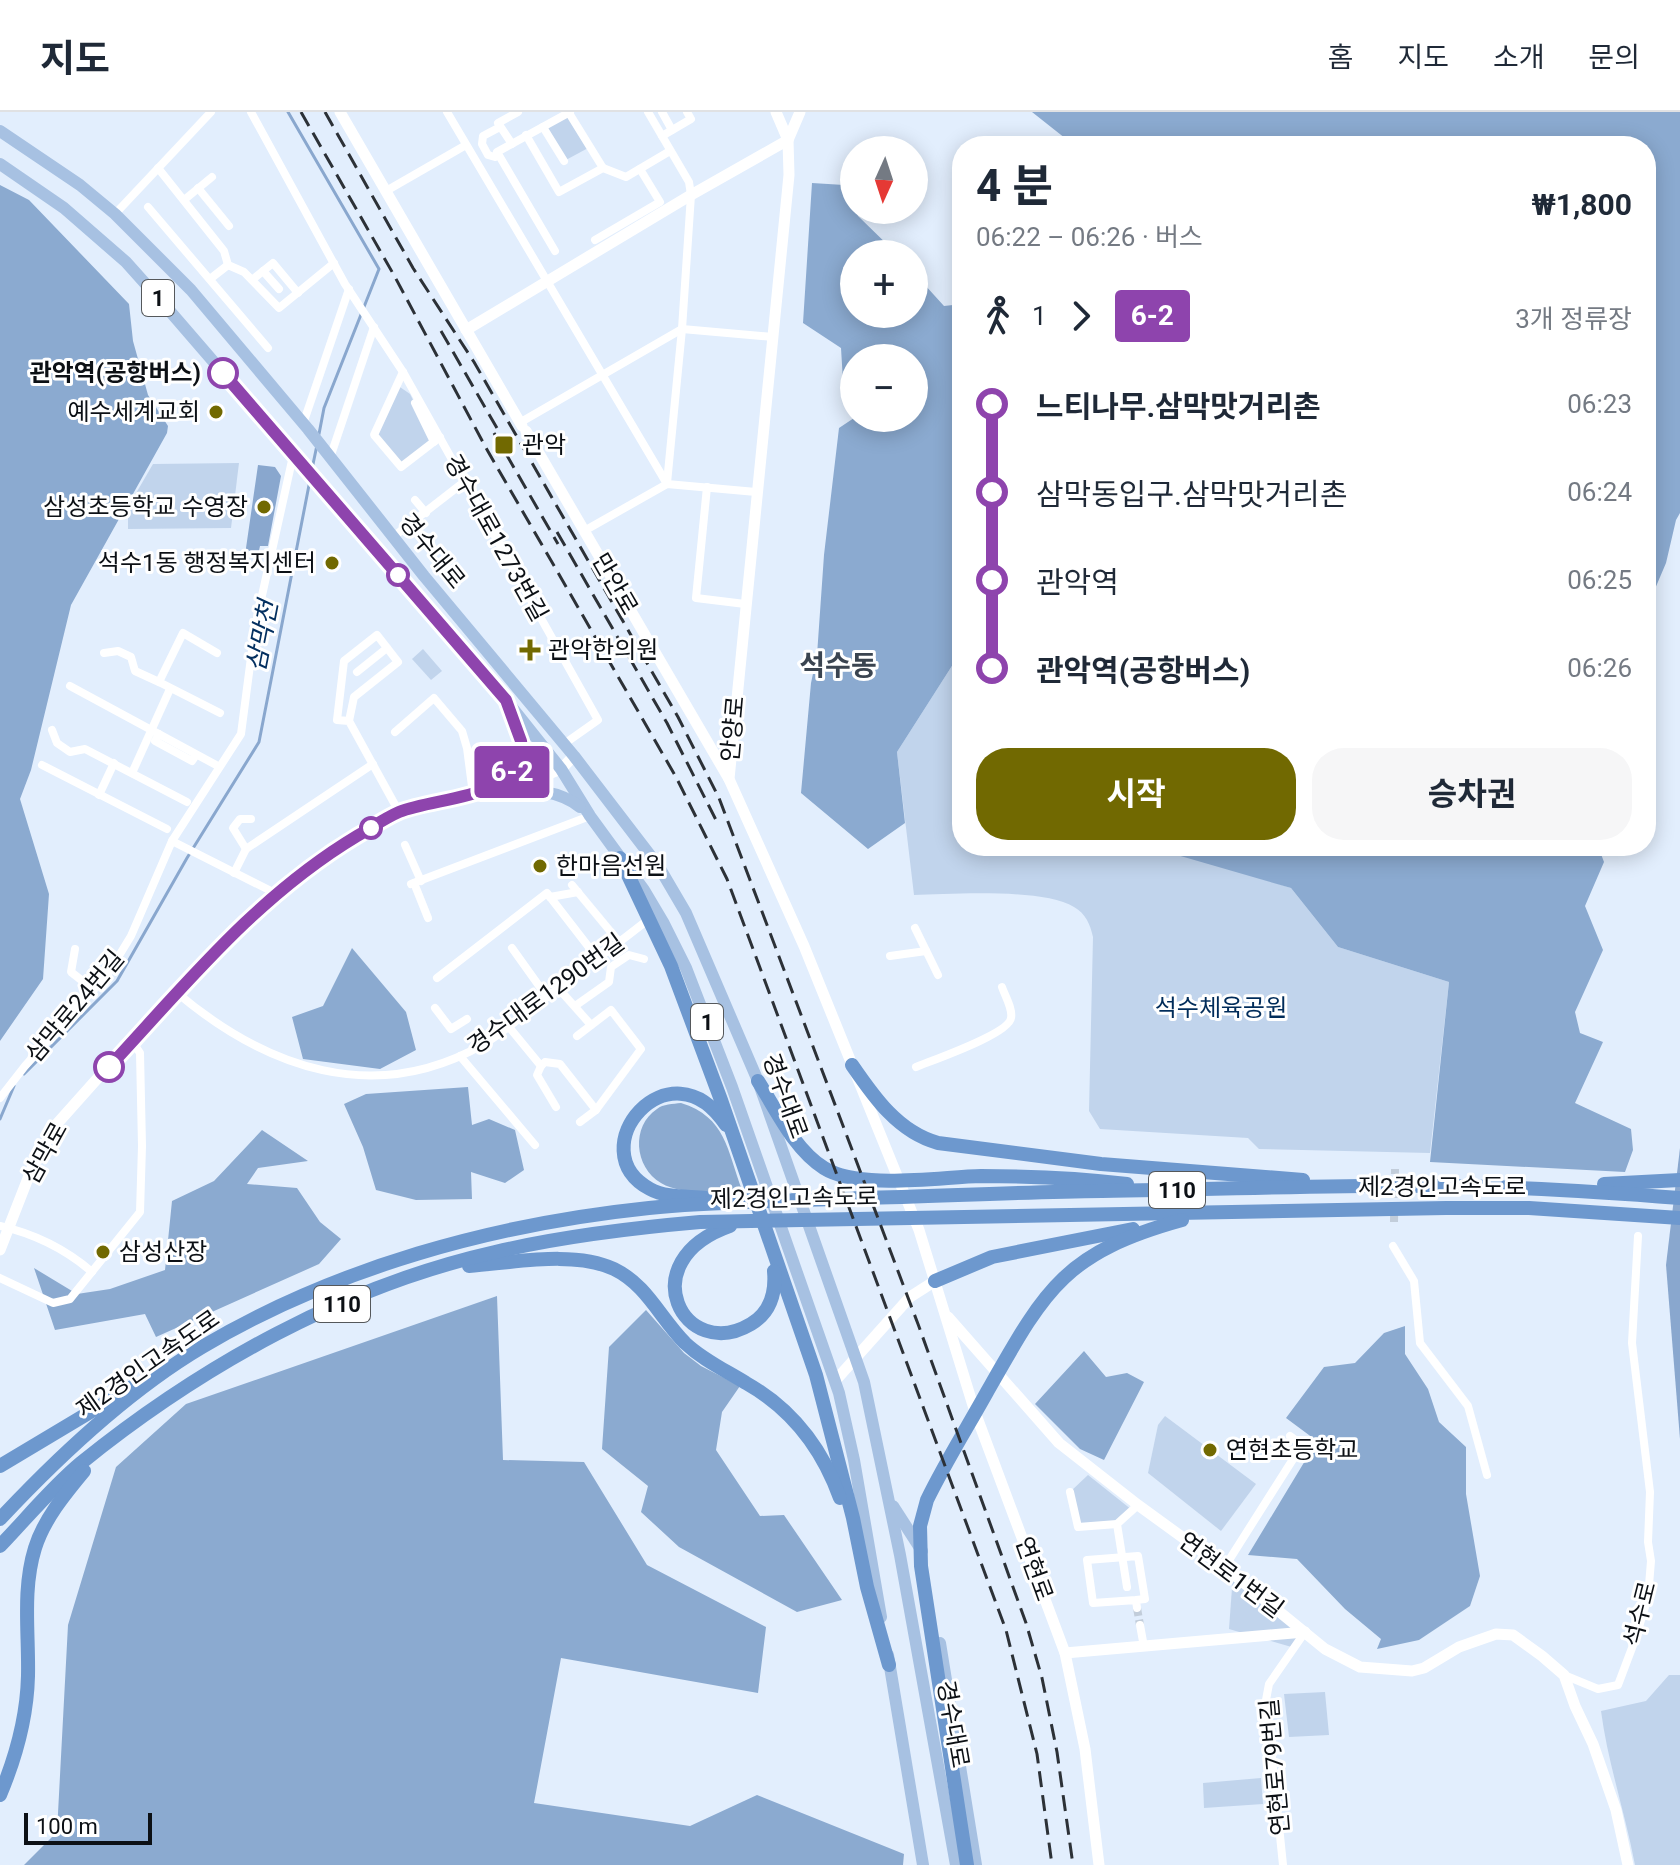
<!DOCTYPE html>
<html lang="ko">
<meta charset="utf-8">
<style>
body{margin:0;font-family:Roboto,"Noto Sans KR",sans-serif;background:#f6f6f7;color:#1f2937;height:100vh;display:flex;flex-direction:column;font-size:30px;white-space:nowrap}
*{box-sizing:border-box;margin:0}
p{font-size:26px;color:#747a83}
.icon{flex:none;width:44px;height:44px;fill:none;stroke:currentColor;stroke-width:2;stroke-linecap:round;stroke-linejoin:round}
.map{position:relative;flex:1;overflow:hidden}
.sheet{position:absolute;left:952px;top:24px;width:704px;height:720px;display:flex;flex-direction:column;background:#fff;border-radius:32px;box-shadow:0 4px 20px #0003}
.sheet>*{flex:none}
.badge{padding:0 16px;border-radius:6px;font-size:28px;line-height:52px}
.needle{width:52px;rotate:183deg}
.buttons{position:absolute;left:840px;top:24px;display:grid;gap:16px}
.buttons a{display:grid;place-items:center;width:88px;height:88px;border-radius:50%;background:#fff;box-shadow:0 4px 20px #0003;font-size:40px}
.scale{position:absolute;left:24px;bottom:20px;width:128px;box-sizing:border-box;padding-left:8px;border:4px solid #0c1015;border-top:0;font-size:22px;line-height:28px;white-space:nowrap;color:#0c1015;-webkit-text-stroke:6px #fff;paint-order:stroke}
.map>.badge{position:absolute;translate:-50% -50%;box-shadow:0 0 0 4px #fff}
.legs{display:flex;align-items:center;gap:12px;height:88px;padding:0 24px;font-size:26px}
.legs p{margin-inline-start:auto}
.headline{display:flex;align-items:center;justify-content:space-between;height:136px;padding:0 24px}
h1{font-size:44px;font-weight:700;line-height:60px}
.action{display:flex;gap:16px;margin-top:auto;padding:16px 24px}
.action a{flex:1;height:92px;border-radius:32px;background:#716901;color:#fff;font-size:32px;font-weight:700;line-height:92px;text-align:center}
.action a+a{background:#f6f6f7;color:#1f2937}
ul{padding:0 24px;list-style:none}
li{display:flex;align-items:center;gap:28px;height:88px;font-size:30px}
li i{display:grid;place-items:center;width:12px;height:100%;margin:0 10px;background:currentColor}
li i::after{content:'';width:20px;height:20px;margin:-10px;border:6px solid;border-radius:50%;background:#fff}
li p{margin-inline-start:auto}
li:first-child i{background:linear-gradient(#0000 50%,currentColor 0)}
li:last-child i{background:linear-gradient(currentColor 50%,#0000 0)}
header{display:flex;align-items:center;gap:48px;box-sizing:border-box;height:112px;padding:0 40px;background:#fff;border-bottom:2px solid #e0e1e3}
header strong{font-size:38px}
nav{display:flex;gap:44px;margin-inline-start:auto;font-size:28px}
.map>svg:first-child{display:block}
.green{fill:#c1d4ec}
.forest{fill:#8baad0}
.water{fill:#89a7ce}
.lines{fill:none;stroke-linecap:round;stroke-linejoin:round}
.stream{stroke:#89a7ce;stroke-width:3}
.street-tunnel{stroke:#c2cdda;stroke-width:8;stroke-dasharray:8 4;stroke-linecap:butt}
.street{stroke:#fff;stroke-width:8}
.secondary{stroke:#fff;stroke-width:11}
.primary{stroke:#a7c1e2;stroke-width:12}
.highway{stroke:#6d98ce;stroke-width:14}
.rail{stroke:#2c3137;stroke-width:3;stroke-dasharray:16 8;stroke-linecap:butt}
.line-1-casing{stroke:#fff;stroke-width:18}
.line-1{stroke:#8e44ad;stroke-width:12}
.stop-1-dot{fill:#fff;stroke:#8e44ad;stroke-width:4}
.poi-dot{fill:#716901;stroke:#fff;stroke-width:3}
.labels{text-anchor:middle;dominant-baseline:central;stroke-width:6;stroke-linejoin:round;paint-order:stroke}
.shield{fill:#fff;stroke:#55585b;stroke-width:2}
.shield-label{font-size:22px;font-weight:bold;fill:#0c1015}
.stop-label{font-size:24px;font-weight:bold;fill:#0c1015;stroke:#fff;text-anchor:end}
.poi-label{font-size:24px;fill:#0c1015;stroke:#fff;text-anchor:start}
.street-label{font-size:24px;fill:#0c1015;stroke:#fff}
.park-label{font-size:24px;fill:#002c5a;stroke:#fff}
.water-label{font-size:26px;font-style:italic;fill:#043060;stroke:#fff}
.quarter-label{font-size:28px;font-weight:bold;fill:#3a4450;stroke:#fff}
</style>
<header>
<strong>지도</strong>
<nav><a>홈</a><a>지도</a><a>소개</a><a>문의</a></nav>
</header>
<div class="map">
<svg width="1680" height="1753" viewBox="0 0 1680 1753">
<rect width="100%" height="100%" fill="#e2eefd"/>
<!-- green -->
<g class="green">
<polygon points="569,1 590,35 564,49 543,15"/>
<polygon points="397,273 410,282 434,330 401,355 374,323"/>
<polygon points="239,351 231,416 128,417 128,395 153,352"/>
<polygon points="423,537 442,559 431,568 412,547"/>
<path d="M 957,546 L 962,546 L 962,734 L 1146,734 L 1206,749 L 1291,776 L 1338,835 L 1449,870 L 1430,1041 L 1259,1037 L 1248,1026 L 1100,1017 L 1089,999 L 1093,825 C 1090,812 1086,802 1074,795 C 1043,776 952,782 914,783 L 897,640 Z"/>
<polygon points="1165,1304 1256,1372 1221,1419 1148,1361 1158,1313"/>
<polygon points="1088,1363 1132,1398 1117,1412 1078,1415 1070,1380"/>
<polygon points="1233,1462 1305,1520 1295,1536 1229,1517"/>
<path d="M 1669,1563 L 1680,1563 L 1680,1753 L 1635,1753 C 1625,1700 1608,1652 1601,1599 L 1646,1589 Z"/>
<polygon points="1325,1580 1329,1623 1289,1625 1284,1582"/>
<polygon points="1261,1666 1263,1692 1204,1696 1203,1671"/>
</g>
<!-- forest -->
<g class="forest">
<polygon points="1032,0 1680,0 1680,401 1676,408 1666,451 1646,498 1646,34 1075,34"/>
<polygon points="812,71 844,73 858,104 897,142 854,142 854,202 914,202 914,161 944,194 962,192 962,546 957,546 897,640 905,711 868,737 801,681 811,571 817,543 824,443 839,316 854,306 914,306 914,246 854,246 854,284 843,269 841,236 803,211"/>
<polygon points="0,73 29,88 129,192 133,229 148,283 168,314 167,321 71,493 31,658 20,687 49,782 43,867 0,929"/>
<polygon points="1146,734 1598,734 1604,750 1585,794 1603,838 1575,900 1580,921 1603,930 1575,991 1631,1017 1633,1038 1625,1060 1430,1050 1449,870 1338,835 1291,776"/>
<polygon points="352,836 406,900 416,938 380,957 303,947 292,905 323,894"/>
<polygon points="468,975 472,1013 489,1007 515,1018 524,1058 505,1071 471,1060 472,1087 416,1088 376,1078 363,1035 344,992 366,982"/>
<path d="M 681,991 C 726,1005 727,1038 742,1078 C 717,1079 683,1084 661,1071 C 634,1055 631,1014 657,997 C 663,992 673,992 681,991 Z"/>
<polygon points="262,1018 308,1049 258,1056 247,1072 297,1076 320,1110 341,1127 319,1152 156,1225 145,1202 55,1218 34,1156 77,1182 110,1177 165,1158 172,1089 214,1069"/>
<polygon points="497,1184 503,1348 584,1350 647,1453 766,1515 758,1581 561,1546 534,1691 690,1714 757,1683 904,1742 903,1753 24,1753 57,1720 68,1513 116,1355 186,1292"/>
<polygon points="646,1198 684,1241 701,1254 740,1274 722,1300 716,1338 760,1404 784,1403 842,1488 797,1500 679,1435 641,1400 648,1374 602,1337 609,1235"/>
<polygon points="1405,1214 1405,1242 1428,1277 1439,1310 1466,1335 1466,1382 1480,1464 1470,1494 1419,1528 1377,1537 1381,1527 1345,1497 1297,1447 1248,1443 1317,1329 1286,1306 1324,1255 1355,1251 1384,1221"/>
<polygon points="1084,1239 1106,1265 1127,1261 1144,1270 1104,1348 1080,1337 1035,1292"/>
</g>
<!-- water -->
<g class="water">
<polygon points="258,353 275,355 281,364 268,434 260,434 258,443 245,443"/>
<polygon points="1680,1036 1680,1327 1666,1153"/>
</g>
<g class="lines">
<!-- stream -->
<g class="stream">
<polyline points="288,0 379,157 324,296 319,322"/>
<polyline points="312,357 317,333"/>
<polyline points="24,962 117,869 187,746 259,630 310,368"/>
<polyline points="0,1007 14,974"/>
</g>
<!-- street-tunnel -->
<g class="street-tunnel">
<polyline points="1394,1110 1395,1057"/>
<polyline points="1137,1496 1140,1513"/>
</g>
<!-- street -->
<g class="street">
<polyline points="251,0 345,172 403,260 598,608 564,632"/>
<polyline points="447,0 667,372"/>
<polyline points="648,0 689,70 691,83 682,217 667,371"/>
<polyline points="662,0 672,18"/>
<polyline points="569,1 603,56 626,65 670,39"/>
<polyline points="543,15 564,49"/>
<polyline points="526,23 559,80 603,56"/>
<polyline points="662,24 691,7 687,0"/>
<polyline points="512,32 498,11 518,0"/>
<polyline points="495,45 488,43 482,32 483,24 500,15"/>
<polyline points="158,56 224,139 228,153 244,160 279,196 334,151"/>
<polyline points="198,76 229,114"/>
<polyline points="386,79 466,33"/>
<polyline points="184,88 212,65"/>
<polyline points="148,95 268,236"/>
<polyline points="115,102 211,0"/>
<polyline points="595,128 660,90 640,57"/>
<polyline points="555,139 497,40 570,0"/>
<polyline points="263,159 279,177"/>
<polyline points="210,167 228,153"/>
<polyline points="252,168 273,151 298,181"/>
<polyline points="403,260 374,323 401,355 440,325"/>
<polyline points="415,291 434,330"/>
<polyline points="521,310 682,217 773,225"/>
<polyline points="303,312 349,177"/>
<polyline points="330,346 374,215"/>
<polyline points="707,375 696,486 745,492"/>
<polyline points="415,388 426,401"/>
<polyline points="584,419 667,372 756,380"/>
<polyline points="393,425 464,370"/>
<polyline points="104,541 118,539 131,545 135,559 159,570"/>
<polyline points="217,541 183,521 159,570 220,601"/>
<polyline points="357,560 387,536"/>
<polyline points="70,574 218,654"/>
<polyline points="349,609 354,585 398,550 377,523 344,549 337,608 349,609 399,700"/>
<polyline points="52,618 57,631 70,640 85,637 187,690"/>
<polyline points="395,620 434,586 462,619 467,636 473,682"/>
<polyline points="159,622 155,629 192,649 196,643"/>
<polyline points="42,653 167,717"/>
<polyline points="132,661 170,577"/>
<polyline points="99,683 114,651"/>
<polyline points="172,729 277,782"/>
<polyline points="405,733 421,769"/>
<polyline points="246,737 233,716 240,707 251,707"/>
<polyline points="234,761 246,737 373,652"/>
<polyline points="414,771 428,806"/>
<polyline points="411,772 590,704"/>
<polyline points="572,773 620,831"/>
<polyline points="550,785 578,780"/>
<polyline points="915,816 938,863"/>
<polyline points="512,836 547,885"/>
<polyline points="75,837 71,860 94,878"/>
<polyline points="890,844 926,839"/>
<polyline points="437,866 547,781 598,847"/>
<polyline points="559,877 591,913"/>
<path d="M 176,880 C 266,956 374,995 484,932 C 503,921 520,905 538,892 C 575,864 612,836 649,807"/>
<polyline points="575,894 609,870 611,855 629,843 644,847"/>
<polyline points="435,896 451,917 467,907"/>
<polyline points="509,915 541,954"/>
<polyline points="577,924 611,898 641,937 596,998 580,1010"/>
<polyline points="460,944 535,1033"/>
<path d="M 916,955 C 933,948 1009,922 1011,906 C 1013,897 1005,884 1002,875"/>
<polyline points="0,986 25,954 109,860 131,824 172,729 241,622 255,515 293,344"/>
<polyline points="556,995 537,963 541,954 545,950 560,952 596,998"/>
<path d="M 0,1114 C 35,1122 64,1136 92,1160"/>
<polyline points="1393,1134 1414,1169 1420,1231 1468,1294 1487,1363"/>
<polyline points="0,1166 53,1191 70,1187 140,1100 142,1034 140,941 132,929"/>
<polyline points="1070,1380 1078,1415 1117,1412"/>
<polyline points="1224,1456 1302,1333 1290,1324"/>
<polyline points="1127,1475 1117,1412 1138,1393"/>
<polyline points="1136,1488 1093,1491 1087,1448 1138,1444 1145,1487 1136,1488 1137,1496"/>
<polyline points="1140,1513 1144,1535"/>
<polyline points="1564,1563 1598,1577 1618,1573 1635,1528 1648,1485 1651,1449 1648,1430 1650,1380 1632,1231 1638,1124"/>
<polyline points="1283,1753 1266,1588 1269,1572 1305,1520"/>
</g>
<!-- secondary -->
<g class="secondary">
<polyline points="340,0 522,314"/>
<polyline points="776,0 788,28 789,63 729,667 804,834 919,1118 975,1300 1065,1541 1085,1637 1099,1753"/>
<polyline points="466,218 691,83 788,28 800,0"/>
<polyline points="526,319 729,667"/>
<polyline points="0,1138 32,1056 55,1014 171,884 218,835 277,782 336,737 399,700 537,667 561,657 574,644"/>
<polyline points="948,1205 1059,1331 1138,1393 1233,1462 1325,1537 1360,1555 1412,1559 1424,1556 1459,1535 1496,1522 1513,1523 1542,1544 1564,1563 1575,1594 1593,1632 1616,1698 1628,1753"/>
<polyline points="835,1269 910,1185 935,1169"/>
<polyline points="1065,1541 1305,1520"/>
</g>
<!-- primary -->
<g class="primary">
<polyline points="0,19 80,73 115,102 191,178 308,317 424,464 574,644 659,755 686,801 758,969 864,1270 900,1443 956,1753"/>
<polyline points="0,52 64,96 126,150 168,197 506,588 561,657 590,704 644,778 663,810 686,856 732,975 839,1281 854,1348 881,1505"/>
<path d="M 491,677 C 522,678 555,675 580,695"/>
<polyline points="491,677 515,657 523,645 521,629 510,600"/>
<polyline points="893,1394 922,1439"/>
<polyline points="940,1531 976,1753"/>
<polyline points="888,1543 923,1753"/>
</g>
<!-- highway -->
<g class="highway">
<polyline points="620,746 671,854 721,988 816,1263 853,1406 867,1475 889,1553"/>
<path d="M 852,953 C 874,985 898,1020 938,1031 L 1101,1052 L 1303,1068"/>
<path d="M 758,969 C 777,999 794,1037 824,1056 C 859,1078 939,1065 981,1064 C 1030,1064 1079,1066 1127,1072"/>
<polyline points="1604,1072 1680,1068"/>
<path d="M 706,1086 C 688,1084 666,1086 650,1077 C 578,1038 670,928 726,1013"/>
<path d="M 730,1114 C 630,1149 684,1252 751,1212 C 771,1200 776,1181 774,1159"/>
<path d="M 469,1154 C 512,1151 574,1138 614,1157 C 647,1173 660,1206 685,1231 C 703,1248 725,1258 746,1271 C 792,1297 822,1336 840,1386"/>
<polyline points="935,1169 992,1145 1133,1117"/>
<polyline points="0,1354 132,1275"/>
<path d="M 0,1407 C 59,1344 128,1279 202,1235 C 337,1155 494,1112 649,1096 C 720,1089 791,1089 862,1086 C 942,1084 1022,1080 1102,1079 C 1218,1078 1334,1072 1449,1074 C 1526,1075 1603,1080 1680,1086"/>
<path d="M 0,1434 C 26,1407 52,1375 81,1351 C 201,1254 344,1174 495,1140 C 563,1124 631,1116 700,1110 L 1446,1096 L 1529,1096 L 1680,1106"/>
<path d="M 0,1683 C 16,1645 27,1605 28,1564 C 29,1521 22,1478 35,1436 C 44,1407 65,1382 84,1359"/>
<path d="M 967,1753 L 921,1454 L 920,1414 L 927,1388 C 945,1351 967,1316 987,1280 C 1045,1178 1063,1141 1182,1108"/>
</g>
<!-- rail -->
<g class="rail">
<polyline points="301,0 395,165 486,336 676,665 727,767 1006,1518 1037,1642 1052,1753"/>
<polyline points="325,0 413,156 474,250 678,605 719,686 918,1212 1026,1511 1042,1566 1057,1640 1073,1753"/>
<polyline points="441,219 505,330"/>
<polyline points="494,321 558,432"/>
<polyline points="557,420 667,611 717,710"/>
</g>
</g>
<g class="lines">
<!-- line-1 casing -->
<g class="line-1-casing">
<path id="line-1" d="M 109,955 C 187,871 257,784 357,724 C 371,716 385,706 399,700 C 436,685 505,688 523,645 L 521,629 L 506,588 L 223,261"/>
</g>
<!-- line-1 -->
<use href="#line-1" class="line-1"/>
</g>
<!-- markers -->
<g class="stop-1-dot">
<circle cx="223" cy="261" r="14"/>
<circle cx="398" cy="463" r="10"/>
<circle cx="371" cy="716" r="10"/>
<circle cx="109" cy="955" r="14"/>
</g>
<g class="poi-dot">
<circle cx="216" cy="300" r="8"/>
<rect x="494" y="323" width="20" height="20" rx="4"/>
<circle cx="264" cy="395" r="8"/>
<circle cx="332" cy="451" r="8"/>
<path d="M526 526h8v8h8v8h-8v8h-8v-8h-8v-8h8z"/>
<circle cx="540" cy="754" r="8"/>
<circle cx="103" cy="1140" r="8"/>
<circle cx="1210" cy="1338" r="8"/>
</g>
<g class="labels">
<!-- shield labels -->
<g class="shield">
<rect x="142" y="168" width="32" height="36" rx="6"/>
<rect x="691" y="892" width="32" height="36" rx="6"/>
<rect x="1149" y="1060" width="56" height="36" rx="6"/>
<rect x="314" y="1174" width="56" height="36" rx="6"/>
</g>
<g class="shield-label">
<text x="158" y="186">1</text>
<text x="707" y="910">1</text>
<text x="1177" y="1078">110</text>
<text x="342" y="1192">110</text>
</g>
<!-- stop labels -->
<g class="stop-label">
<text x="201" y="261">관악역(공항버스)</text>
</g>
<!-- poi labels -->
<g class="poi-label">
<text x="200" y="300" text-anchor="end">예수세계교회</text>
<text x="522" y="333">관악</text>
<text x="248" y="395" text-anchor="end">삼성초등학교 수영장</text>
<text x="316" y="451" text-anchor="end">석수1동 행정복지센터</text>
<text x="548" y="538">관악한의원</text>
<text x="556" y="754">한마음선원</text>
<text x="119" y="1140">삼성산장</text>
<text x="1226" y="1338">연현초등학교</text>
</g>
<!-- street labels -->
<g class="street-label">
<text transform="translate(496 426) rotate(61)">경수대로1273번길</text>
<text transform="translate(432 439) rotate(51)">경수대로</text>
<text transform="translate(615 472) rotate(60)">만안로</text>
<text transform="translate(733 617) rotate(-85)">안양로</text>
<text transform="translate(546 882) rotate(-36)">경수대로1290번길</text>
<text transform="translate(75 894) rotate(-50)">삼막로24번길</text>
<text transform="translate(785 984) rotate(70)">경수대로</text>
<text transform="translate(45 1041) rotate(-61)">삼막로</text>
<text x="1442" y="1075">제2경인고속도로</text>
<text transform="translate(794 1086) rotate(-1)">제2경인고속도로</text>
<text transform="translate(148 1252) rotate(-35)">제2경인고속도로</text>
<text transform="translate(1034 1457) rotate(70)">연현로</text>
<text transform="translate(1231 1463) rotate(37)">연현로1번길</text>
<text transform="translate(1640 1502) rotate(-76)">석수로</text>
<text transform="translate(953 1612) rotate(80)">경수대로</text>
<text transform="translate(1275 1655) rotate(-95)">연현로79번길</text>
</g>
<!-- park labels -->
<g class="park-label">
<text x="1221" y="896">석수체육공원</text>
</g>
<!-- water labels -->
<g class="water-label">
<text transform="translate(262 524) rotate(-79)">삼막천</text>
</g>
<!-- quarter labels -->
<g class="quarter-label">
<text x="838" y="553">석수동</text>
</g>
</g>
</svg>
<div class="buttons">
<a><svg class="needle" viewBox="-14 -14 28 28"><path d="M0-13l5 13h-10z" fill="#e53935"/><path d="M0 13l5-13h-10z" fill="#747a83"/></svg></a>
<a>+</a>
<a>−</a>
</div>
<div class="scale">100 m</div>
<b class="badge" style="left:512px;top:660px;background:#8e44ad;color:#fff">6-2</b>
<section class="sheet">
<div class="headline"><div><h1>4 분</h1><p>06:22 – 06:26 · 버스</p></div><b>₩1,800</b></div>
<div class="legs"><svg class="icon" aria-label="walk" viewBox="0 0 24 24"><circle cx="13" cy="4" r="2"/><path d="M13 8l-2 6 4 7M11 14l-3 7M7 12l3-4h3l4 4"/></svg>1<svg class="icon" aria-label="forward" viewBox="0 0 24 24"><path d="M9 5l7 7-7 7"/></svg><b class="badge" style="background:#8e44ad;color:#fff">6-2</b><p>3개 정류장</p></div>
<ul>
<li><i style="color:#8e44ad"></i><b>느티나무.삼막맛거리촌</b><p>06:23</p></li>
<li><i style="color:#8e44ad"></i><span>삼막동입구.삼막맛거리촌</span><p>06:24</p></li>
<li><i style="color:#8e44ad"></i><span>관악역</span><p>06:25</p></li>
<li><i style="color:#8e44ad"></i><b>관악역(공항버스)</b><p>06:26</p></li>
</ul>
<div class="action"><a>시작</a><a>승차권</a></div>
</section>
</div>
